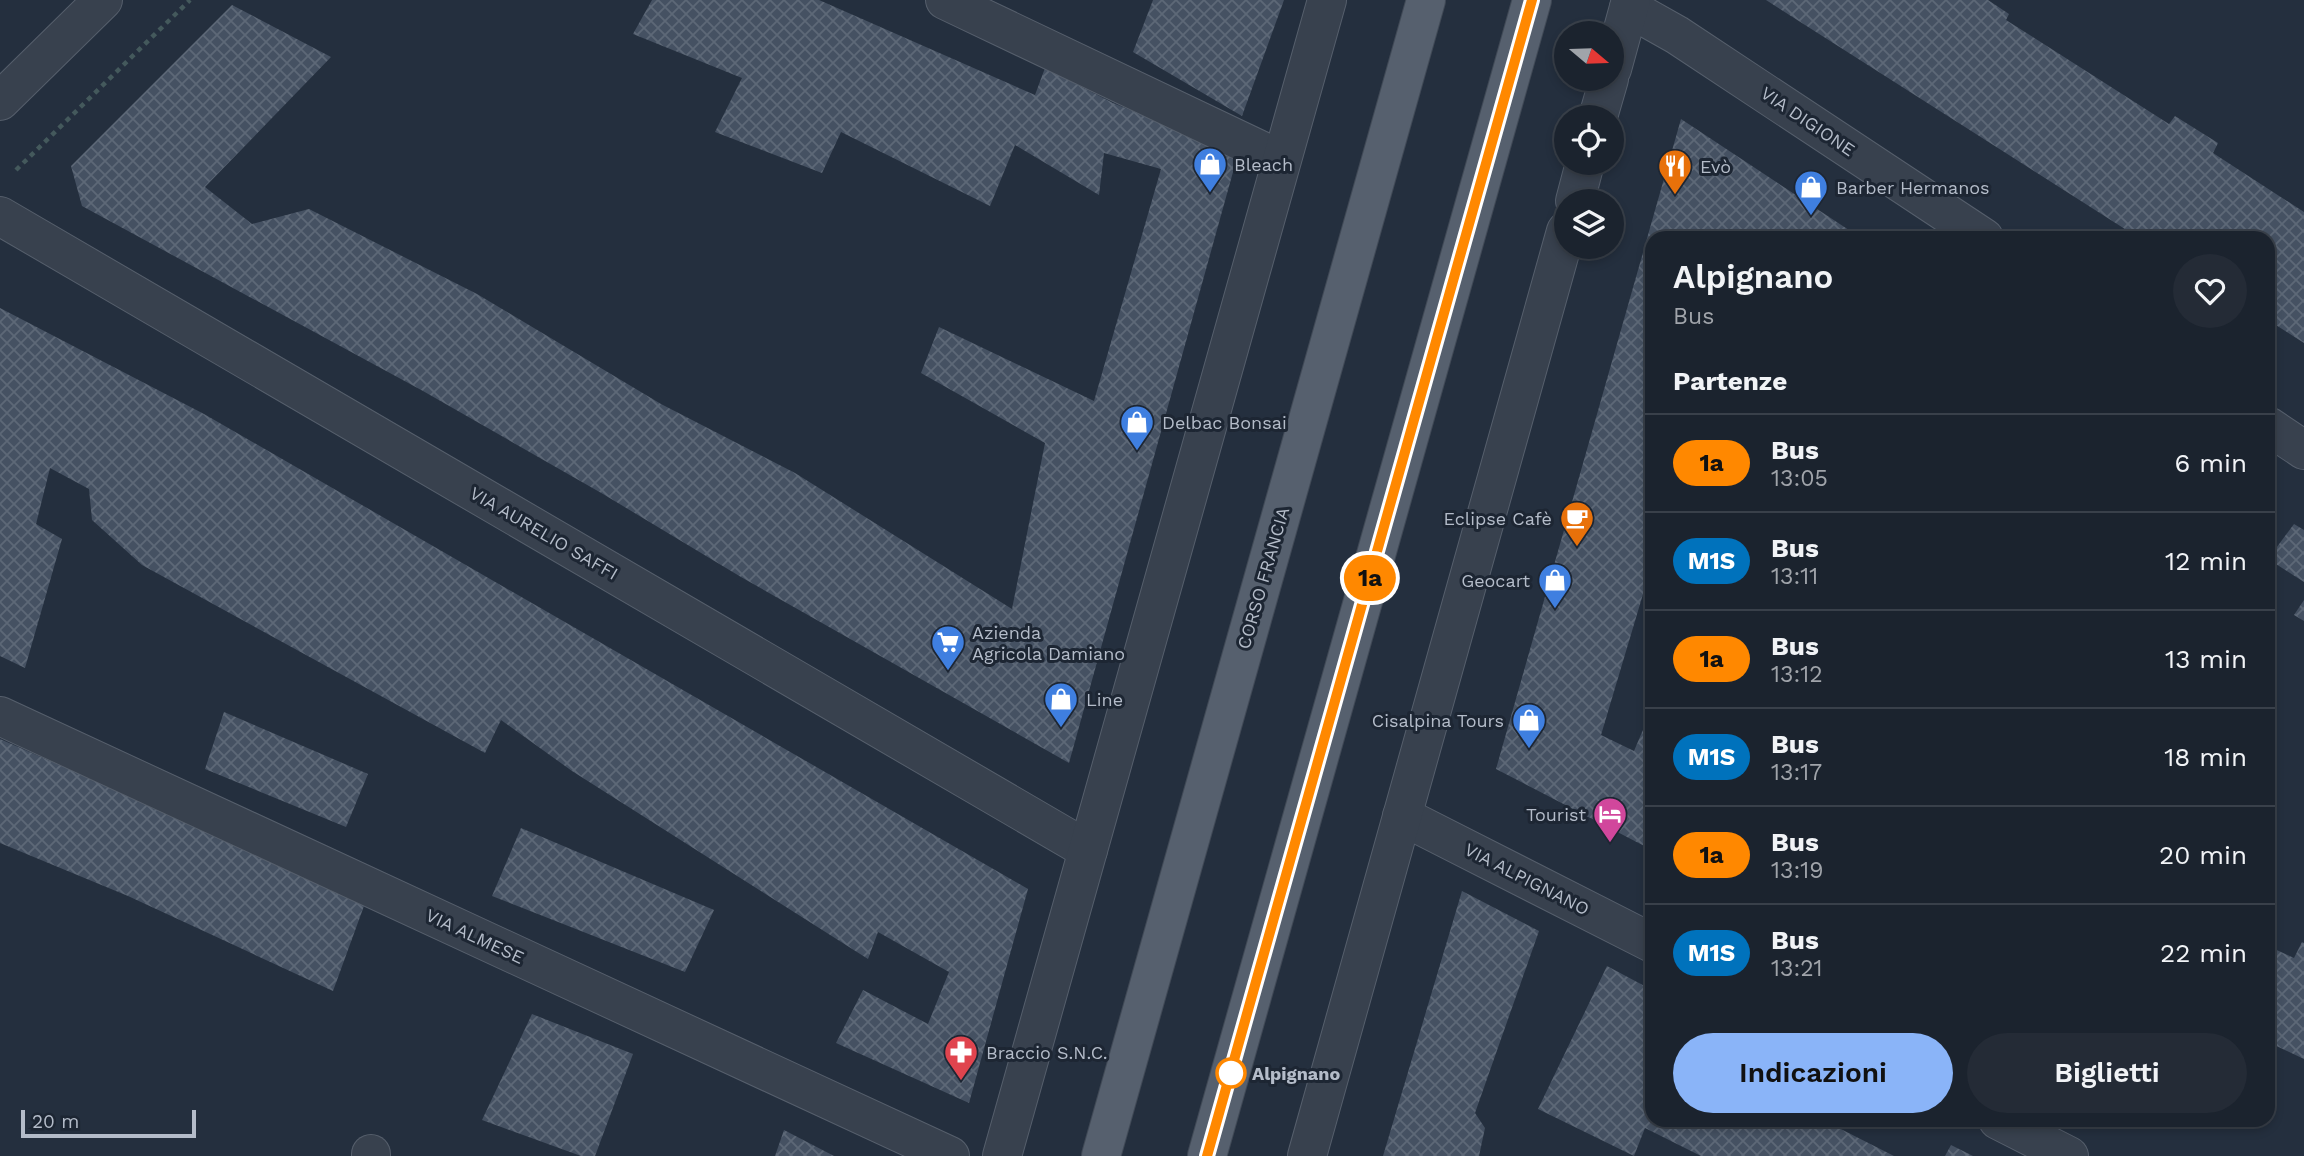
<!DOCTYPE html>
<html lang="it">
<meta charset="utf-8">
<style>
body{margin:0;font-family:"Work Sans",sans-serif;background:#242b36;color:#f1f3f6;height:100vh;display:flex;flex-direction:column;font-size:26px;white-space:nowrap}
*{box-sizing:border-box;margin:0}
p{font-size:23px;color:#a0a4aa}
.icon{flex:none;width:38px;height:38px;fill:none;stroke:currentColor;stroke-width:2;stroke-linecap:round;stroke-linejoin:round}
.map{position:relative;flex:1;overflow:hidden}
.panel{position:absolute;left:1645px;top:231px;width:630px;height:896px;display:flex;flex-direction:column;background:#1b232e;border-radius:21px;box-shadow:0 4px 10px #0003,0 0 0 2px #39404a}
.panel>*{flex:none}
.badge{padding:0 14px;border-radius:23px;font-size:24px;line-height:46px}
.needle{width:46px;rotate:109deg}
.fabs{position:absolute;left:1554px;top:21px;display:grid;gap:14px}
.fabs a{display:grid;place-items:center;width:70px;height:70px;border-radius:50%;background:#1b232e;box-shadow:0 4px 10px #0003,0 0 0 2px #39404a;font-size:35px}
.scale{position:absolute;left:21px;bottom:18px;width:175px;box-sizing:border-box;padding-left:7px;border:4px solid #b4bcc9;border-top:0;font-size:19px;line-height:24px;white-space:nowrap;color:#b4bcc9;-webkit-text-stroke:5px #1d2633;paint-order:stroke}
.map>.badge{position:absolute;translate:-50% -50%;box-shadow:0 0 0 4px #fff}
h2{padding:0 28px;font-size:26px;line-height:63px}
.round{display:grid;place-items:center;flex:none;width:74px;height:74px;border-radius:37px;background:#242b36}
.head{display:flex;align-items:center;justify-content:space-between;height:119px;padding:0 28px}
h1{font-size:33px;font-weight:600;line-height:52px}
.cta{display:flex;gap:14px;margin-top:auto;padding:14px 28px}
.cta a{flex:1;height:80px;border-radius:42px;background:#8ab4f8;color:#111;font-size:28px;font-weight:600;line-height:80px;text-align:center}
.cta a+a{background:#242b36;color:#f1f3f6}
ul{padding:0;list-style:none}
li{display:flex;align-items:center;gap:21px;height:98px;padding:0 28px;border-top:2px solid #39404a}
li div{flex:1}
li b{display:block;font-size:26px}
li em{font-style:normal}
li .badge{min-width:77px;font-weight:700;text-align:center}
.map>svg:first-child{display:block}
.building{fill:url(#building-cross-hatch)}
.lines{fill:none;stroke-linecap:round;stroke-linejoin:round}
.minor-casing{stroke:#565f6c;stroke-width:40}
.major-casing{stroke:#414a57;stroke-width:40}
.path{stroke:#44595c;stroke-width:4.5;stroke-dasharray:5 5;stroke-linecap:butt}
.minor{stroke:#38414e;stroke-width:38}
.major{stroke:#56606e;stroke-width:38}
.line-casing{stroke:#fff;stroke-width:16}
.line{stroke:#f80;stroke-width:10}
.stop-dot{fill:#fff;stroke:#f80;stroke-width:3.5}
.labels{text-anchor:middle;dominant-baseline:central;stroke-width:6;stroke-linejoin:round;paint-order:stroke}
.street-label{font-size:18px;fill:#b4bcc9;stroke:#1d2633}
.poi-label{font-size:18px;fill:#b4bcc9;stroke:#1d2633;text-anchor:start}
.stop-label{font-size:18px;font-weight:bold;fill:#b4bcc9;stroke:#1d2633;text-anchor:start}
</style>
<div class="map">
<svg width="2304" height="1156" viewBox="0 0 2304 1156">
<defs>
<pattern id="building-cross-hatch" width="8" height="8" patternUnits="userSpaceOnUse" patternTransform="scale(1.75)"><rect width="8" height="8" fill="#455162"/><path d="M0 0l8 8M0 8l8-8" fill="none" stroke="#5d6877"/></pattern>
</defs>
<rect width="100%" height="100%" fill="#242f3e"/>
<!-- building -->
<g class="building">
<polygon points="652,0 819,0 1035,95 1045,68 1113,103 1238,154 1069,763 741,577 603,494 423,391 82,206 71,166 232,5 331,57 205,187 252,224 309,209 477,294 661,404 795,473 1012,609 1045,443 921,373 939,327 1094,401 1161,169 1104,153 1099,195 1015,145 990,206 841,132 822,173 715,132 742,78 633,34"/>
<polygon points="1153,0 1284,0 1242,116 1133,52"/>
<polygon points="1766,0 1988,0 2009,14 2006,20 2169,124 2175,116 2218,143 2213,153 2304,212 2304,343 2268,320 2268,238 2139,238"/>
<polygon points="1681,119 1861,238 1652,238 1652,564 1601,735 1634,751 1645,725 1652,729 1652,850 1496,769"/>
<polygon points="0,308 204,414 1028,889 969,1103 836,1043 863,990 928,1024 949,972 878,932 868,959 572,771 501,720 485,753 142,565 92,520 89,489 50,468 36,524 62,539 25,668 0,656"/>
<polygon points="2294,524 2304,530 2304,582 2268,559"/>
<polygon points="2304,600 2304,621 2294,615"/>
<polygon points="224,712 368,774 346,827 205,769"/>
<polygon points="0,739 169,813 368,895 333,991 128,896 0,843"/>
<polygon points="521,828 714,910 685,972 492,896"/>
<polygon points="1462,891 1539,931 1475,1113 1485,1128 1479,1156 1383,1156"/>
<polygon points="2302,942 2304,943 2304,1059 2268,1042 2268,946 2294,958"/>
<polygon points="1607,966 1652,990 1652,1120 1823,1120 1894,1156 1701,1156 1645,1128 1634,1156 1538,1109"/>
<polygon points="532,1014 633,1054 595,1156 581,1156 482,1120"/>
<polygon points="784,1130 834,1156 775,1156"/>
<polygon points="1951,1145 1973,1156 1945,1156"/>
</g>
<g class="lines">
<!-- minor casing -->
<g class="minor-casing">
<g id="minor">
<polyline points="945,0 1281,160"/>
<polyline points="1629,8 1677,35 1984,238"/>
<polyline points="1612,69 1631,0"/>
<polyline points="0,101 103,0"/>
<polyline points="1598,117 1609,79"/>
<polyline points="1575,201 1585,163"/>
<polyline points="0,216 1088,850"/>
<polyline points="2268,426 2304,450"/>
<polyline points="0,716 950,1156"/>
<polyline points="1402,816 1652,943"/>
<polyline points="1998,1120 2069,1156"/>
<polyline points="371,1156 371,1154"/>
<polyline points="1002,1156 1327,0"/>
<polyline points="1307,1156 1566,231"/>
</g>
</g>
<!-- major casing -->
<g class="major-casing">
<g id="major">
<polyline points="1101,1156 1426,0"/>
<polyline points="1207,1156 1532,0"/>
</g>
</g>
<!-- path -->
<polyline class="path" points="16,170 190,0"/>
<!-- minor -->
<use href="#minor" class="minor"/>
<!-- major -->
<use href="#major" class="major"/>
</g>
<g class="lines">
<!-- line casing -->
<g class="line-casing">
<polyline id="line" points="1207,1156 1532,0"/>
</g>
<!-- line -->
<use href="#line" class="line"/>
</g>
<!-- icons -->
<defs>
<g id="shop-pin" transform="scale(1.75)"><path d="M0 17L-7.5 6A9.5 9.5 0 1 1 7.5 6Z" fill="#3f7fe0" stroke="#1d2633"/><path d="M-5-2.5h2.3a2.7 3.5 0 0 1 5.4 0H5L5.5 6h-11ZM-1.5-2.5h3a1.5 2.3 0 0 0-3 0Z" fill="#fff"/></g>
<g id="restaurant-pin" transform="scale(1.75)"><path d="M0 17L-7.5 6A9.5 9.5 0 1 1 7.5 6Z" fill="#e8710a" stroke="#1d2633"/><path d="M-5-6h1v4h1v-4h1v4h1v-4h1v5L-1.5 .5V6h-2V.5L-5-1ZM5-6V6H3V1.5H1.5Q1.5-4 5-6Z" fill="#fff"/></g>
<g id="cafe-pin" transform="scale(1.75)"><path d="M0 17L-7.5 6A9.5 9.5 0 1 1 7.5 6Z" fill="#e8710a" stroke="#1d2633"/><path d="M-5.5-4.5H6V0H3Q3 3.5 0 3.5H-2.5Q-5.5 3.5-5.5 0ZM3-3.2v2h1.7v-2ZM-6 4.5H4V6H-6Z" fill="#fff"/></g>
<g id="supermarket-pin" transform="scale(1.75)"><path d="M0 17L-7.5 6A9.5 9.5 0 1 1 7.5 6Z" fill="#3f7fe0" stroke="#1d2633"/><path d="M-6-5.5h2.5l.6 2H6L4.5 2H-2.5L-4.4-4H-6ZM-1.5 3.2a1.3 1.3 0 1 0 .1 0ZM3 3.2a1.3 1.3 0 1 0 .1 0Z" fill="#fff"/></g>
<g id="hotel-pin" transform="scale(1.75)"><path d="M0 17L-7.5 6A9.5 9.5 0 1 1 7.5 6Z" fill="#d1479c" stroke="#1d2633"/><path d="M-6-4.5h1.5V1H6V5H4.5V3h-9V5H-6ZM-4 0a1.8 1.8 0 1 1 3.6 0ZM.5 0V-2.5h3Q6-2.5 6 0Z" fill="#fff"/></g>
<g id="pharmacy-pin" transform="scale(1.75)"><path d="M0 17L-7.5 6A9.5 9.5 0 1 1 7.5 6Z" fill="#e0444e" stroke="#1d2633"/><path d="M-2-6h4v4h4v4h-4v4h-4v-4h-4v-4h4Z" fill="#fff"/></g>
</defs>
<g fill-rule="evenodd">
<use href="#shop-pin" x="1210" y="164"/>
<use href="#restaurant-pin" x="1675" y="166"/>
<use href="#shop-pin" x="1811" y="187"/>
<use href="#shop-pin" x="1137" y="422"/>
<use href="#cafe-pin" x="1577" y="518"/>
<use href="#shop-pin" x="1555" y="580"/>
<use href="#supermarket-pin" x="948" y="642"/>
<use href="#shop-pin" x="1061" y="699"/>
<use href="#shop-pin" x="1529" y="720"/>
<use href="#hotel-pin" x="1610" y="814"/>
<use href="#pharmacy-pin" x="961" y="1052"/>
</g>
<!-- markers -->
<circle class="stop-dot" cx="1231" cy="1073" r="14"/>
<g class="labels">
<!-- street labels -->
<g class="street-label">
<text transform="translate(1808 121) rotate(34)">VIA DIGIONE</text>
<text transform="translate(544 533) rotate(30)">VIA AURELIO SAFFI</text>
<text transform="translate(1263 578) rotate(-74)">CORSO FRANCIA</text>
<text transform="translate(1527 879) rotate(27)">VIA ALPIGNANO</text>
<text transform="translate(475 936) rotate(25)">VIA ALMESE</text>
</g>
<!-- poi labels -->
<g class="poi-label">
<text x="1234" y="164">Bleach</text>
<text x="1700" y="166">Evò</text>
<text x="1836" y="187">Barber Hermanos</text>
<text x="1162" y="422">Delbac Bonsai</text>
<text x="1552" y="518" text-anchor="end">Eclipse Cafè</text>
<text x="1530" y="580" text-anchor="end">Geocart</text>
<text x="972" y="632">Azienda<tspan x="972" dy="21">Agricola Damiano</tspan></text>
<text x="1086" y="699">Line</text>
<text x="1504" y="720" text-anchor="end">Cisalpina Tours</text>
<text x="1586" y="814" text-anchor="end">Tourist</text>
<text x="986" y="1052">Braccio S.N.C.</text>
</g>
<!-- stop labels -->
<g class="stop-label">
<text x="1252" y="1073">Alpignano</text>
</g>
</g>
</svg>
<div class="fabs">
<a><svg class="needle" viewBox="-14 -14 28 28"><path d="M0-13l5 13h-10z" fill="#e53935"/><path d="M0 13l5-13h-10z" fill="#a0a4aa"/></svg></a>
<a><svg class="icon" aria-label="locate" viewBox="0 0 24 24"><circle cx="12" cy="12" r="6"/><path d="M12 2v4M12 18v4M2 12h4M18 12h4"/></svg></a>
<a><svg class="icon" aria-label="layers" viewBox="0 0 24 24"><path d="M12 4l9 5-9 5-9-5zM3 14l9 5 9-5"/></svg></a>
</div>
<div class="scale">20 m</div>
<b class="badge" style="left:1370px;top:578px;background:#f80;color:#111">1a</b>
<section class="panel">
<div class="head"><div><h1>Alpignano</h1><p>Bus</p></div><a class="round"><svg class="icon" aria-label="heart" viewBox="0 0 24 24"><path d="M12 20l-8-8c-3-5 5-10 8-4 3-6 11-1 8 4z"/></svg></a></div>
<h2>Partenze</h2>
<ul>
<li><span class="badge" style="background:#f80;color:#111">1a</span><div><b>Bus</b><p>13:05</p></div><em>6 min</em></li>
<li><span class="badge" style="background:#0072bc;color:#fff">M1S</span><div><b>Bus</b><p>13:11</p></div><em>12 min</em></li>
<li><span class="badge" style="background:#f80;color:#111">1a</span><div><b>Bus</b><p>13:12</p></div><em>13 min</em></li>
<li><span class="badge" style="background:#0072bc;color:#fff">M1S</span><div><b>Bus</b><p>13:17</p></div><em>18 min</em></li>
<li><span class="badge" style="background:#f80;color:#111">1a</span><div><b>Bus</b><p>13:19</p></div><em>20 min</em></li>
<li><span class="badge" style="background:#0072bc;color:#fff">M1S</span><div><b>Bus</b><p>13:21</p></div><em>22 min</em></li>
</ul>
<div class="cta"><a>Indicazioni</a><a>Biglietti</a></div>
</section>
</div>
